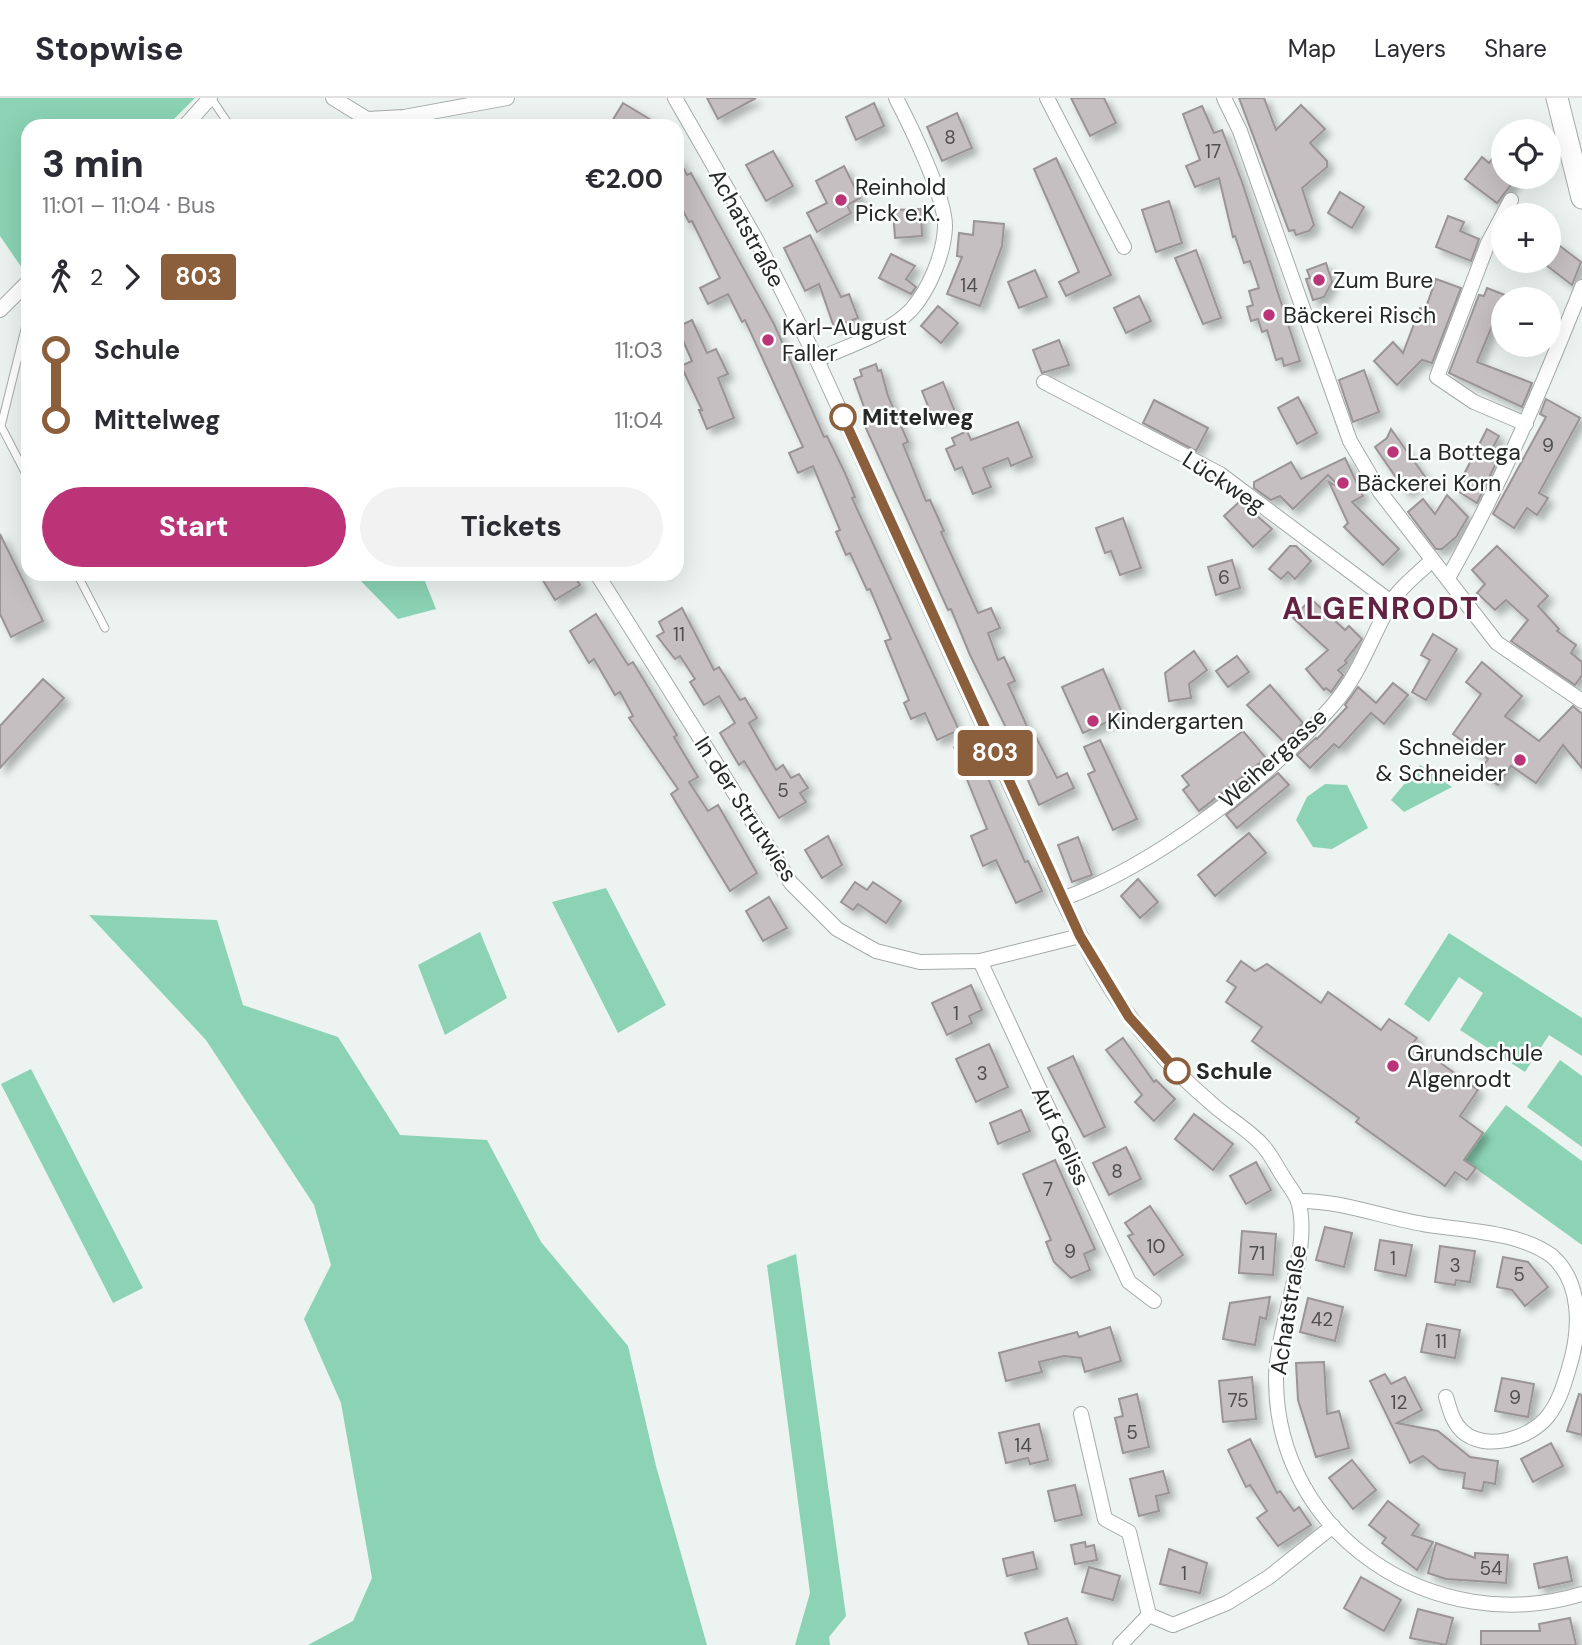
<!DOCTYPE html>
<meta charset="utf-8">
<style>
body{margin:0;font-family:"DM Sans",sans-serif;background:#f2f2f3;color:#2b2b33;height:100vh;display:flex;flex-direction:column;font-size:26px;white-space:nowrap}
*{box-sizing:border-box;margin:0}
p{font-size:23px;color:#7c7c81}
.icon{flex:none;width:38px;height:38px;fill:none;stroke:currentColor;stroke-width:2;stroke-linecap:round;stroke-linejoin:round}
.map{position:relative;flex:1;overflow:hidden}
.sheet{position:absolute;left:21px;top:21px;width:663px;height:462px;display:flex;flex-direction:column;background:#fff;border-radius:21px;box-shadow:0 7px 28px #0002}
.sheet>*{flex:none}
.badge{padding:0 14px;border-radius:5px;font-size:24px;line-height:46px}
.tools{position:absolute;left:1491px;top:21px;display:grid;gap:14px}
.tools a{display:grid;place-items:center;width:70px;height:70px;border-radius:50%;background:#fff;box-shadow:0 7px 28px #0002;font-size:35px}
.map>.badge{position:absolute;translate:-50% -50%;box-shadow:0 0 0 4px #fff}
.legs{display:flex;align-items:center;gap:10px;height:77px;padding:0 21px;font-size:23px}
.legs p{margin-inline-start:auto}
.overview{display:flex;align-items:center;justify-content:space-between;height:119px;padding:0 21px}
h1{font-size:38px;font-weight:800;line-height:52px}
.cta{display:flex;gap:14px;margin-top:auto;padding:14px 21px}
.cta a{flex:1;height:80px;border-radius:42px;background:#ba3477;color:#fff;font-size:28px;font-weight:800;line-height:80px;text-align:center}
.cta a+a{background:#f2f2f3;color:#2b2b33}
ul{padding:0 21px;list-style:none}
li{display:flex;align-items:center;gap:24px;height:70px;font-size:26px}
li i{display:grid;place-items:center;width:10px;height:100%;margin:0 9px;background:currentColor}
li i::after{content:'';width:18px;height:18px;margin:-9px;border:5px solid;border-radius:50%;background:#fff}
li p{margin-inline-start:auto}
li:first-child i{background:linear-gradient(#0000 50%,currentColor 0)}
li:last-child i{background:linear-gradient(currentColor 50%,#0000 0)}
header{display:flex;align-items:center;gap:42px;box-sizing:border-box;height:98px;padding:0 35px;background:#fff;border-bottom:2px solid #e1e1e2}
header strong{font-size:33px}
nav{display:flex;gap:38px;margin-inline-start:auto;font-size:24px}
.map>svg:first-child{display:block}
.green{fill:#8bd3b4}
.building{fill:#c6bfc2;stroke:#9a9496;stroke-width:2;filter:url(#shadow)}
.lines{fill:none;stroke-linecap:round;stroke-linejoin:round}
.lane-casing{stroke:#a5aba8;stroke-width:9}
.street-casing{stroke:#a5aba8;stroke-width:16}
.secondary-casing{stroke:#a5aba8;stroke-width:23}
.lane{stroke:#fff;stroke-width:7}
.street{stroke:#fff;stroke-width:14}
.secondary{stroke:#fff;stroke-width:21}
.line-1-casing{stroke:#fff;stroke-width:16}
.line-1{stroke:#8b5e3c;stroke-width:10}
.poi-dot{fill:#ba3477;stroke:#fcfffe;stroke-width:2.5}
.stop-1-dot{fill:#fff;stroke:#8b5e3c;stroke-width:3.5}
.labels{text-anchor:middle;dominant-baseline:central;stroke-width:5;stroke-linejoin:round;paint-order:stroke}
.number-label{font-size:19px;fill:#4d4e4d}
.poi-label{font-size:23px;fill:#252826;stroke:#fcfffe;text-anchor:start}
.street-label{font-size:23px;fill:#252826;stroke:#fcfffe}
.stop-label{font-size:23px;font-weight:bold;fill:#252826;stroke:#fcfffe;text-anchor:start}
.district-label{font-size:30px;font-weight:bold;letter-spacing:2px;fill:#632241;stroke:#fcfffe}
</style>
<header>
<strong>Stopwise</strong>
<nav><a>Map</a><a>Layers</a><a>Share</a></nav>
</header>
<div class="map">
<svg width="1582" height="1547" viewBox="0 0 1582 1547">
<defs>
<filter id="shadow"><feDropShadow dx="5.5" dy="5.5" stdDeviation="3.5" flood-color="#0004"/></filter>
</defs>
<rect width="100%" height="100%" fill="#ecf3f0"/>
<!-- green -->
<g class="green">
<polygon points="0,0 195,0 167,28 28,28 28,165 22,170 0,138"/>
<polygon points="354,476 422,476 436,511 398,521"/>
<polygon points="1420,667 1452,689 1404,714 1391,702"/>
<polygon points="1325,686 1347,687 1368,730 1332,751 1313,749 1296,722 1307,699"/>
<polygon points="606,790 666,907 618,935 552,804"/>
<polygon points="89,817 217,822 243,907 338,939 400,1037 487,1042 541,1144 628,1248 656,1368 707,1547 308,1547 353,1523 372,1480 341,1305 304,1221 331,1167 314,1107 206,942"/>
<polygon points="480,834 507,900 445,937 418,867"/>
<polygon points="1449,835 1582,920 1582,958 1549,937 1525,974 1460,932 1483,895 1459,879 1429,924 1404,906"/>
<polygon points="1560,962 1582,978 1582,1049 1527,1009"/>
<polygon points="31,971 143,1190 113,1205 1,986"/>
<polygon points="1506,1007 1582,1063 1582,1147 1464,1062"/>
<polygon points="796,1156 846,1518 829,1539 830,1547 795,1547 810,1495 767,1167"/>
</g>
<!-- building -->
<g class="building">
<polygon points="707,0 756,0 718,21"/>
<polygon points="1071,0 1104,0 1116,25 1090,38"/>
<polygon points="1239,0 1264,0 1276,32 1301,7 1325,31 1310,45 1327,63 1327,69 1302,90 1314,127 1309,133 1296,137 1294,132 1289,133"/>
<polygon points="623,5 661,28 609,28"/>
<polygon points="874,5 884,28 856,42 846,19"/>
<polygon points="1202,8 1214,35 1222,32 1242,84 1300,263 1284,268 1282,260 1276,262 1267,232 1262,234 1258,221 1251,223 1247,209 1253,207 1249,193 1259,190 1250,163 1244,165 1235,138 1233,139 1219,80 1195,89 1186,68 1200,62 1183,16"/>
<polygon points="957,15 972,50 942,63 927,29"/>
<polygon points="1503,46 1503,79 1517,79 1497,105 1465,81 1482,59 1489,65"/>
<polygon points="773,53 793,88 766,103 746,67"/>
<polygon points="677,58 687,77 691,75 774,226 824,339 827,338 845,375 855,399 852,400 959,632 937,642 925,615 911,621 904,605 909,602 885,543 891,541 870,491 867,492 850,455 846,457 836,434 840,432 813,368 798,375 789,355 803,349 745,222 742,224 728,196 708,206 700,190 720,180 692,123 689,124 677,102"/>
<polygon points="1056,60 1111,177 1066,198 1059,184 1079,174 1034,71"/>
<polygon points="844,68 860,100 847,107 851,115 817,134 807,115 827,105 816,83"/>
<polygon points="1340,94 1364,109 1352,130 1328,115"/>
<polygon points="1169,103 1182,145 1156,154 1142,112"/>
<polygon points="921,111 922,138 895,140 893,112"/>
<polygon points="1448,118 1464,124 1460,133 1479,141 1471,163 1436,149"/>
<polygon points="974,123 1004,126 1002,148 980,208 947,196 962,159 957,158 959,135 973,137"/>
<polygon points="810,137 841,199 849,196 858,220 834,229 819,186 805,193 784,150"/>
<polygon points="1556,145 1581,164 1572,187 1542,164 1549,163 1549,154"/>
<polygon points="1196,152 1221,220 1203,226 1175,160"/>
<polygon points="891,156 915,168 906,181 916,189 911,196 879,180"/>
<polygon points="1326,165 1332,184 1324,199 1313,202 1306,181 1310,180 1307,172"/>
<polygon points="1035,172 1047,199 1019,210 1008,184"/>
<polygon points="1436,181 1461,190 1432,265 1422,262 1397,287 1374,263 1393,244 1403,255 1420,210 1425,212"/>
<polygon points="1487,190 1505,197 1477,264 1532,285 1522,309 1449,275 1479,197 1484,198"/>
<polygon points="1139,198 1151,223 1126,235 1114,210"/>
<polygon points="938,208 958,225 941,245 921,228"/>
<polygon points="692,222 707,255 716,251 728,276 718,280 734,320 707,331 699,312 702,312 681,268 692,263 677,229"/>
<polygon points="1059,242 1069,267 1042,275 1033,252"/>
<polygon points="876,266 878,273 881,272 888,298 908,344 903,346 926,403 930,402 944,433 941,434 978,515 991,510 1000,530 988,535 998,562 1004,559 1015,583 1008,586 1029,633 1032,631 1057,680 1067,675 1074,690 1039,707 1027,680 1030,678 970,557 951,511 948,512 865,328 870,326 854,281 862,278 860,272"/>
<polygon points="1364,272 1379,314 1353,324 1339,282"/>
<polygon points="943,284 955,314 934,323 922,293"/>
<polygon points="1298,299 1317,335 1297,346 1278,310"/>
<polygon points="1546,301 1580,320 1539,395 1548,400 1537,417 1527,410 1514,430 1493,416 1546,319 1540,316"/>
<polygon points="1154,302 1208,330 1196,353 1143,325"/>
<polygon points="1018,324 1032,359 1011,368 1008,360 983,370 991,389 973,396 962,369 955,372 946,351 955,347 952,340 967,333 971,342"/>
<polygon points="1391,331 1426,380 1406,394 1375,349 1387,340"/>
<polygon points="1487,331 1499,338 1488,358 1497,363 1477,405 1456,392"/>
<polygon points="1345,360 1363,398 1352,404 1399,451 1383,467 1344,429 1348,425 1329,384 1343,392 1328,377 1293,411 1280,398 1271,402 1254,390 1254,384 1291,364 1301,381"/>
<polygon points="1447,397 1468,419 1456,439 1442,451 1436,451 1408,414 1423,401 1435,416"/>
<polygon points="1240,403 1272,431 1253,449 1224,418"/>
<polygon points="1123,420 1141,470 1120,477 1111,453 1105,455 1096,430"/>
<polygon points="0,436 43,523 11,539 0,516"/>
<polygon points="1290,448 1296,448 1311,463 1295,481 1288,474 1281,481 1269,471"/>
<polygon points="1497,448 1548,498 1538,508 1559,531 1557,533 1576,547 1571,555 1582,564 1582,577 1575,587 1511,543 1528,522 1506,502 1495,512 1477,495 1485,486 1472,472"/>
<polygon points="1232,462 1240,490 1216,497 1208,469"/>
<polygon points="539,476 573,476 580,487 555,502"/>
<polygon points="1311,501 1345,532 1349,528 1362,541 1345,563 1347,565 1338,572 1343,577 1331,594 1326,590 1324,592 1306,571 1328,552 1293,520"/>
<polygon points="682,510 714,572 719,569 740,602 745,600 757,620 749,625 776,672 783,667 791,680 799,676 808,690 800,695 806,704 779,720 744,663 739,667 720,635 735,625 719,598 704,607 690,584 695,581 680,558 675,561 657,538 664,534 659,524"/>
<polygon points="596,516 628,567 633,564 677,637 674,639 698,679 689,684 708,713 718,707 757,775 730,793 671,696 678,691 629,620 633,618 620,594 615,597 594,561 589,565 570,533"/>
<polygon points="1433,536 1457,551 1426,602 1412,594 1430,562 1421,557"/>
<polygon points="1194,553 1207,572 1189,586 1191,600 1169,603 1165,575"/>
<polygon points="1237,558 1249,574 1228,589 1216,573"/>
<polygon points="1482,564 1522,598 1505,618 1539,643 1573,608 1582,616 1582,670 1563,647 1536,685 1511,668 1498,687 1479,674 1488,661 1453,636 1481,596 1466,584"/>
<polygon points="1103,571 1123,617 1083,635 1062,589"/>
<polygon points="43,581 64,600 0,670 0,628"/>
<polygon points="1393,585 1408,597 1384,626 1371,615 1339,650 1334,646 1310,670 1297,657 1316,640 1317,641 1347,609 1345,607 1358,589 1376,605"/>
<polygon points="1270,587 1303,625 1284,644 1247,607"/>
<polygon points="1243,633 1266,660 1199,713 1183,692 1189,687 1182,678"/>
<polygon points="971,642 1025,764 1028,763 1042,793 1016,805 996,762 983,768 971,738 987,731 954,649"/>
<polygon points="1100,642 1137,721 1113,732 1088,676 1095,673 1084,649"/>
<polygon points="1278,675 1289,687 1237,730 1226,717"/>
<polygon points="1249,735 1266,755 1215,798 1198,777"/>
<polygon points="828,738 842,767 822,780 805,752"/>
<polygon points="1078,739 1092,777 1072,784 1058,747"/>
<polygon points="1138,781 1158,804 1140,820 1121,798"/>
<polygon points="855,784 867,792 873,784 901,803 886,825 858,806 853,812 841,804"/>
<polygon points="769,799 787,830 763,843 746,813"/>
<polygon points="1241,863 1255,873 1267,866 1321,905 1328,894 1381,932 1389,921 1417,940 1413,945 1478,992 1460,1018 1483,1035 1464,1062 1476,1070 1467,1082 1455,1074 1445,1088 1356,1024 1359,1020 1252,943 1262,929 1226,904 1236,889 1227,883"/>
<polygon points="971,887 982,912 969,918 972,925 947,937 932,905"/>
<polygon points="1123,940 1154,984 1156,982 1175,1001 1154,1023 1135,1004 1142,997 1106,952"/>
<polygon points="989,946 1008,989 976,1004 956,961"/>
<polygon points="1073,958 1105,1029 1084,1039 1048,970"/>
<polygon points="1021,1012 1030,1033 998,1046 990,1025"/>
<polygon points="1194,1016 1233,1046 1213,1072 1175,1041"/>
<polygon points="1126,1049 1141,1081 1109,1097 1093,1065"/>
<polygon points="1055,1062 1095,1151 1084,1156 1090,1172 1071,1180 1054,1164 1046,1144 1051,1142 1023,1076"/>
<polygon points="1256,1064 1271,1092 1246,1106 1230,1078"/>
<polygon points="1150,1108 1183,1157 1154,1177 1128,1138 1133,1136 1125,1125"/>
<polygon points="1325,1129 1352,1135 1344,1169 1316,1162"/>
<polygon points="1242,1133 1276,1136 1273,1177 1239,1175"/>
<polygon points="1380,1142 1412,1147 1406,1178 1375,1172"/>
<polygon points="1440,1148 1475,1153 1470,1184 1456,1182 1455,1187 1435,1184"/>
<polygon points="1503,1159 1528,1164 1548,1189 1525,1208 1512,1192 1497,1189"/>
<polygon points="1270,1199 1266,1221 1260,1219 1255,1247 1223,1241 1230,1205"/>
<polygon points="1308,1200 1343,1209 1335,1243 1300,1234"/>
<polygon points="1427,1226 1460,1232 1455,1260 1421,1254"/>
<polygon points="1110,1229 1121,1263 1085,1274 1081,1260 1064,1258 1039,1264 1042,1274 1006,1283 999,1255 1077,1234 1079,1239"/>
<polygon points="1324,1264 1327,1316 1339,1313 1349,1350 1316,1359 1298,1302 1296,1265"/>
<polygon points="1385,1276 1391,1286 1405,1279 1422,1312 1397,1325 1438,1333 1470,1359 1498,1363 1495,1386 1484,1384 1482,1393 1463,1390 1465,1375 1439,1371 1423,1358 1410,1365 1370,1283"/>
<polygon points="1252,1279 1256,1321 1223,1324 1219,1283"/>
<polygon points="1502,1280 1534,1286 1528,1319 1495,1313"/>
<polygon points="1137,1296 1149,1349 1123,1355 1115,1320 1123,1318 1119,1301"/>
<polygon points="1579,1296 1582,1297 1582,1337 1567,1333"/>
<polygon points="1039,1326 1048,1362 1030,1366 1028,1360 1006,1365 999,1335"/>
<polygon points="1250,1341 1277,1395 1280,1393 1294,1413 1299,1409 1311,1427 1278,1448 1257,1420 1267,1413 1250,1387 1246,1389 1228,1352"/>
<polygon points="1551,1345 1563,1368 1533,1384 1521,1361"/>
<polygon points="1352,1362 1376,1392 1353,1411 1329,1380"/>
<polygon points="1163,1373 1169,1395 1156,1398 1159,1413 1139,1418 1130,1381"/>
<polygon points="1075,1387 1082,1417 1055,1423 1048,1393"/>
<polygon points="1388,1403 1419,1427 1412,1437 1433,1444 1417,1472 1382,1445 1386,1440 1369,1427"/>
<polygon points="1085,1444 1086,1449 1094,1447 1097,1462 1075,1466 1071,1447"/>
<polygon points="1436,1445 1475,1460 1475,1455 1508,1457 1506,1485 1446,1481 1428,1475"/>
<polygon points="1169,1451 1207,1465 1200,1495 1160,1486"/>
<polygon points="1033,1454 1037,1471 1007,1478 1003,1461"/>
<polygon points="1567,1459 1572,1483 1539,1490 1534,1466"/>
<polygon points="1089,1469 1120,1478 1113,1502 1082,1494"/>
<polygon points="1361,1479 1401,1502 1384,1533 1344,1510"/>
<polygon points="1418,1511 1453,1520 1446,1547 1410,1540"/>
<polygon points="1067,1520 1077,1547 1029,1547 1025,1535"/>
<polygon points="1570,1520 1576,1547 1481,1547 1481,1533 1540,1533 1539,1526"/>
</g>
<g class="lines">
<!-- lane casing -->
<g class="lane-casing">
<g id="lane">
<polyline points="211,0 230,28"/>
<polyline points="28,219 1,328 28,380"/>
<polyline points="77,476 105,530"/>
</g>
</g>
<!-- street casing -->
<g class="street-casing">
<g id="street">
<polyline points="333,0 367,21 404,19 507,0"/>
<path d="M 675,0 L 757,143 L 817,262 L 1062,801 C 1087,852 1113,902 1151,945 C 1169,967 1190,987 1211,1005 C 1227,1020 1250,1032 1264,1049 C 1272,1058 1277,1070 1284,1080 C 1288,1087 1295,1095 1298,1103 C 1313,1150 1276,1229 1276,1281 C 1276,1439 1436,1541 1582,1496"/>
<polyline points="1047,0 1124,149"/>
<polyline points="1224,0 1240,33 1350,343 1380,394 1497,545 1582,603"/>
<polyline points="185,28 210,0"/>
<polyline points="1511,102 1488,145 1437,279 1474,304 1526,326"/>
<polyline points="0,212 28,184"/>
<path d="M 817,262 C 847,248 888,236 911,212 C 929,192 944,156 945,129 C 946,100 910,27 896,0"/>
<polyline points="1044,284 1220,376 1391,504"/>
<polyline points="597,476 791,785 837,831 876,853 920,864 980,863 1080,838"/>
<path d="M 1448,480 C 1501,387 1542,289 1582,189"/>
<path d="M 1062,801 C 1154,768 1268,681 1333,607 C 1360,576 1371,540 1390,506 C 1399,490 1418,476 1431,463"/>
<polyline points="980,863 1129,1184 1154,1203"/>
<path d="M 1298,1103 C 1340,1102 1381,1119 1423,1126 C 1464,1133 1518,1133 1552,1158 C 1582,1185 1581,1231 1569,1270 C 1564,1287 1559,1304 1548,1318 C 1530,1341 1485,1354 1462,1333 C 1452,1323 1450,1312 1446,1299"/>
<polyline points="1081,1316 1105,1421 1129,1434 1149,1517 1173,1527 1227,1505 1269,1479 1333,1428"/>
<polyline points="1120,1547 1149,1517"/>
</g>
</g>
<!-- secondary casing -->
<g class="secondary-casing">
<polyline id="secondary" points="1557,0 1582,100"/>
</g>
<!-- lane -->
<use href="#lane" class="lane"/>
<!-- street -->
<use href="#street" class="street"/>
<!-- secondary -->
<use href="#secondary" class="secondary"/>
</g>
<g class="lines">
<!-- line-1 casing -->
<g class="line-1-casing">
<polyline id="line-1" points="843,319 1080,838 1129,919 1177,973"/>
</g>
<!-- line-1 -->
<use href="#line-1" class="line-1"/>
</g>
<!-- markers -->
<g class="poi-dot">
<circle cx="841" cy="102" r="7"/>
<circle cx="1319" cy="182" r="7"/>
<circle cx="1269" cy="217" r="7"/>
<circle cx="768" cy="242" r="7"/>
<circle cx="1393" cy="354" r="7"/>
<circle cx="1343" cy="385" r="7"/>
<circle cx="1093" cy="623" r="7"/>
<circle cx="1520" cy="662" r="7"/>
<circle cx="1393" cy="968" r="7"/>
</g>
<g class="stop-1-dot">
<circle cx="843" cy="319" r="12"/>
<circle cx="1177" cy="973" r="12"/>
</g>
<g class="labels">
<!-- number labels -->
<g class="number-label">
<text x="950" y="39">8</text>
<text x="1213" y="53">17</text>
<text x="969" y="187">14</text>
<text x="1548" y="347">9</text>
<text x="1224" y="479">6</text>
<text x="679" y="536">11</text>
<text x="783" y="692">5</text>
<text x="956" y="915">1</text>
<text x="982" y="975">3</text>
<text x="1117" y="1073">8</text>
<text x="1048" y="1091">7</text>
<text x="1156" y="1148">10</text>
<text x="1070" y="1153">9</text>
<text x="1257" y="1155">71</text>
<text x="1393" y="1160">1</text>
<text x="1455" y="1167">3</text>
<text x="1519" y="1176">5</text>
<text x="1322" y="1221">42</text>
<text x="1441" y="1243">11</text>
<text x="1515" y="1299">9</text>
<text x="1238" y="1302">75</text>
<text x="1399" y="1304">12</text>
<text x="1132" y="1334">5</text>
<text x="1023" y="1347">14</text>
<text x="1491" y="1470">54</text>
<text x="1184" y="1475">1</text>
</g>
<!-- poi labels -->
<g class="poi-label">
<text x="855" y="89">Reinhold<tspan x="855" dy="26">Pick e.K.</tspan></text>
<text x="1333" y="182">Zum Bure</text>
<text x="1283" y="217">Bäckerei Risch</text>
<text x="782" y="229">Karl-August<tspan x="782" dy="26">Faller</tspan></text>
<text x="1407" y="354">La Bottega</text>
<text x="1357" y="385">Bäckerei Korn</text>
<text x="1107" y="623">Kindergarten</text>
<text x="1506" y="649" text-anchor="end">Schneider<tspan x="1506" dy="26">&amp; Schneider</tspan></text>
<text x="1407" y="955">Grundschule<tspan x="1407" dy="26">Algenrodt</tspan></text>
</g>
<!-- street labels -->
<g class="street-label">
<text transform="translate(747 130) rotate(61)">Achatstraße</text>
<text transform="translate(1224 384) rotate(33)">Lückweg</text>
<text transform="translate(1273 660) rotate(-42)">Weihergasse</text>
<text transform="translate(746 711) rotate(57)">In der Strutwies</text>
<text transform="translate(1061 1038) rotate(65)">Auf Geliss</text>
<text transform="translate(1288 1212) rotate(-81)">Achatstraße</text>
</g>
<!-- stop labels -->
<g class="stop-label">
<text x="862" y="319">Mittelweg</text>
<text x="1196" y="973">Schule</text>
</g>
<!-- district labels -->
<g class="district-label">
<text x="1381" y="510">ALGENRODT</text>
</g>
</g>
</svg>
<div class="tools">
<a><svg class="icon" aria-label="locate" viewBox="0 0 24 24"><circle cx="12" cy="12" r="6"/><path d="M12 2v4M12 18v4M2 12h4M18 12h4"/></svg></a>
<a>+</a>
<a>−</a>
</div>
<b class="badge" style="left:995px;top:655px;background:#8b5e3c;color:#fff">803</b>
<section class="sheet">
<div class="overview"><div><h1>3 min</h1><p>11:01 – 11:04 · Bus</p></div><b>€2.00</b></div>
<div class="legs"><svg class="icon" aria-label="walk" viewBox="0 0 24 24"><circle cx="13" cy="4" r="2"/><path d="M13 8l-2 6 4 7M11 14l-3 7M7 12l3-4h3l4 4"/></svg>2<svg class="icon" aria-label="forward" viewBox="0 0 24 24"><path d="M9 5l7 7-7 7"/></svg><b class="badge" style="background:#8b5e3c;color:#fff">803</b></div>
<ul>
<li><i style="color:#8b5e3c"></i><b>Schule</b><p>11:03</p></li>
<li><i style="color:#8b5e3c"></i><b>Mittelweg</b><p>11:04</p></li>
</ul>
<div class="cta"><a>Start</a><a>Tickets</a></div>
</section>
</div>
